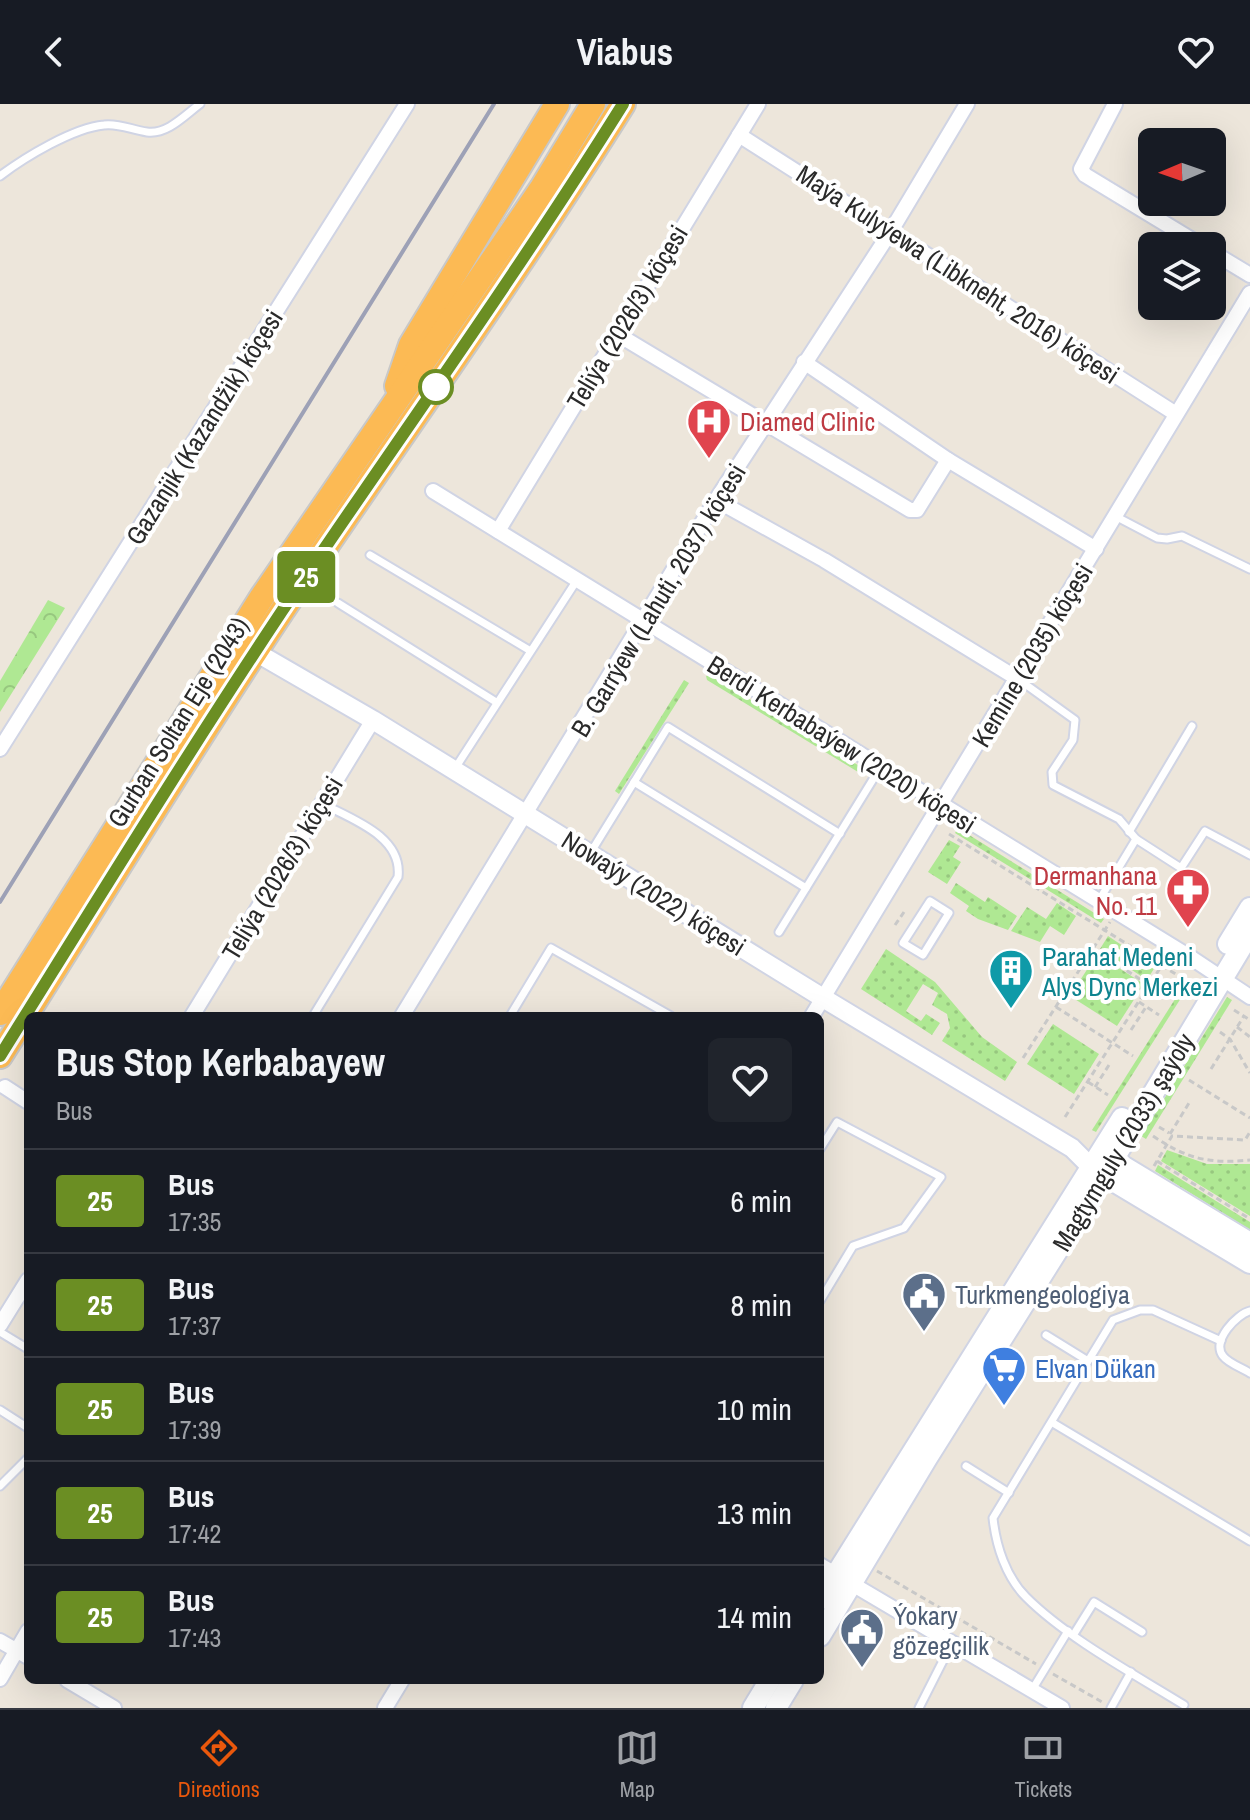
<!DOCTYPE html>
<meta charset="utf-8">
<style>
body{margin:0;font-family:"Archivo Narrow",sans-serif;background:#20242c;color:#f1f3f6;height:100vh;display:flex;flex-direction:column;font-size:30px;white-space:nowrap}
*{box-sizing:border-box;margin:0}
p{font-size:26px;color:#9ea1a6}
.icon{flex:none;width:44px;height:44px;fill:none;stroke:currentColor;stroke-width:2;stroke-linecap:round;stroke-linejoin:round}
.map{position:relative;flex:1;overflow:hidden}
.panel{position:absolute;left:24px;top:908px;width:800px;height:672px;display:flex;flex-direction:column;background:#171b24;border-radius:12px;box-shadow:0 8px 32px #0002}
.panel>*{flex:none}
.badge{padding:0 16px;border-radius:6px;font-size:28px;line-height:52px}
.needle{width:52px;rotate:268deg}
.tools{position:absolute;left:1138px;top:24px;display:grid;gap:16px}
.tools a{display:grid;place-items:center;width:88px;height:88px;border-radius:12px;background:#171b24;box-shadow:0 8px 32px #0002;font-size:40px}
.map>.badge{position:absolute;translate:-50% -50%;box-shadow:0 0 0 4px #fff}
.round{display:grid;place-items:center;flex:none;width:84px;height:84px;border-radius:12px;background:#20242c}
.headline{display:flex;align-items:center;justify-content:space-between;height:136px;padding:0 32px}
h1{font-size:38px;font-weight:700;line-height:60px}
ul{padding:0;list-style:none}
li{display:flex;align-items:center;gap:24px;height:104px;padding:0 32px;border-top:2px solid #363941}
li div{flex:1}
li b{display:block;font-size:30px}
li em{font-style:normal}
li .badge{min-width:88px;font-weight:700;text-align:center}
header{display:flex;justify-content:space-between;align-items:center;height:104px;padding:0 32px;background:#171b24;font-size:36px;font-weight:700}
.tab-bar{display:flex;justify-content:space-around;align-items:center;height:112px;border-top:2px solid #363941;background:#171b24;font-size:22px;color:#9ea1a6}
.tab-bar a{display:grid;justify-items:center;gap:4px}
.tab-bar .current{color:#ea580c}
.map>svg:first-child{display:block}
.grass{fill:url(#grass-dots)}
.forest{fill:url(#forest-crowns)}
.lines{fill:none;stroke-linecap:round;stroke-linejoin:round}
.service-casing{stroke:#d0d4e4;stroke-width:11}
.minor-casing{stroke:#d0d4e4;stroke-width:18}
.tertiary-casing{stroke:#d0d4e4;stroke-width:22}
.secondary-casing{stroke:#d0d4e4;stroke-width:24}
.trunk-casing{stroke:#c8c8c8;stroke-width:28}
.path{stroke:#c8c8c8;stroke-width:3;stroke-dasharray:6 4;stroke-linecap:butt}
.service{stroke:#fff;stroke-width:7}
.minor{stroke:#fff;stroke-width:14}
.tertiary{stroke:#fff;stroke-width:18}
.secondary{stroke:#fff;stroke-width:20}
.trunk{stroke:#fcba54;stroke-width:24}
.rail{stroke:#9da1b6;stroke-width:4}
.line-casing{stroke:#fff;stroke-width:18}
.line{stroke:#6b8e23;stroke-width:12}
.stop-dot{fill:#fff;stroke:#6b8e23;stroke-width:4}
.labels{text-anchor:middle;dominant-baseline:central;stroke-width:8;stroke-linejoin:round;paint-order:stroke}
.street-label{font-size:26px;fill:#2a2a2a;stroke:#fff}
.health-label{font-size:26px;fill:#be3a42;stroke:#fff;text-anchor:start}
.culture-label{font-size:26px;fill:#0d838f;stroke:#fff;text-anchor:start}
.service-label{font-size:26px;fill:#4e5e75;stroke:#fff;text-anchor:start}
.shop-label{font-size:26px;fill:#366cbe;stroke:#fff;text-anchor:start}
</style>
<header><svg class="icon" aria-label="back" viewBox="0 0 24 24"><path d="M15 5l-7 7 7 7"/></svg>Viabus<svg class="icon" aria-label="heart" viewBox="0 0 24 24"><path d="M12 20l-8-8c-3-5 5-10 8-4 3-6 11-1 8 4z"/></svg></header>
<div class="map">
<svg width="1250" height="1604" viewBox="0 0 1250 1604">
<defs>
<pattern id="grass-dots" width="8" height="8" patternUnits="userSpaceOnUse" patternTransform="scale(2)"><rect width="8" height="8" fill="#afe893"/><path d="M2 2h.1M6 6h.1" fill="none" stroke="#97c77f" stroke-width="1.8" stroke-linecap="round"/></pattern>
<pattern id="forest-crowns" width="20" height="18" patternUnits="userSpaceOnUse" patternTransform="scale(2)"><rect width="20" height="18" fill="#afe893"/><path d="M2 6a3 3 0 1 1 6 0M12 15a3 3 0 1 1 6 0" fill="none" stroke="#97c77f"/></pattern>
</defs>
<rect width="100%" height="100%" fill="#ede6db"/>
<!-- grass -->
<g class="grass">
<polygon points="710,571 866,666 867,670 863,671 707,576 706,572"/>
<polygon points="684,576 689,579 619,690 615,687"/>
<polygon points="958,724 1104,815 1101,819 955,729"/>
<polygon points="949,736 960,742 953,753 961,758 947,780 928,768"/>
<polygon points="956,779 985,798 988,793 1017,812 1008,826 978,815 966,807 969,802 950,789"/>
<polygon points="1057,799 1076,812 1064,831 1050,822 1040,838 1011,827 1027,803 1046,815"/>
<polygon points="1108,832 1155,863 1147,876 1100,845"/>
<polygon points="886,845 935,878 982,933 1017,958 1005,977 942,937 950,924 947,910 932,901 938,889 923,880 906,907 921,917 926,910 940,919 932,931 861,885"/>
<polygon points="1097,850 1144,880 1117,922 1070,892"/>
<polygon points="1184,881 1188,883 1096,1028 1092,1026"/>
<polygon points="1227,893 1232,896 1146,1035 1141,1032"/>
<polygon points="1053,920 1099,950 1074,990 1027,960"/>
<polygon points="1167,1046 1207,1060 1250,1060 1250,1112 1161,1057"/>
<polygon points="1158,1061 1250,1118 1250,1126 1155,1067"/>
</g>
<!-- forest -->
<polygon class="forest" points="48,496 65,504 0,608 0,577"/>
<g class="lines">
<!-- service casing -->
<g class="service-casing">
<g id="service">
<path d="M 0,72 C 25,53 73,24 104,21 C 119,19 132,26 147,28 C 167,31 185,11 200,0"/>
<polyline points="1115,412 1157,434 1167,435 1182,432 1250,465"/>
<polyline points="370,451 529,546"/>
<polyline points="338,499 496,598"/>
<polyline points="1018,575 1075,616 1073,636 1052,668 1053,681 1119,715 1136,735 1181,764 1205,727 1250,751"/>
<polyline points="454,666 577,476"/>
<polyline points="634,678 806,784"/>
<polyline points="1129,728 1192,622"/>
<polyline points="591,748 668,623 840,730"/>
<polygon points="930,797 949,809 923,851 903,839"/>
<polyline points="1098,798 1136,735"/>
<polyline points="779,828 880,664"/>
<path d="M 313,912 L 398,773 C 403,732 351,715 321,699"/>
<polyline points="510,912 551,844 671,912"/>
<polyline points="820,1045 837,1018 941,1073 904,1124 853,1142 820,1197"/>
<path d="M 1250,1207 C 1237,1210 1211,1237 1223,1252 C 1228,1259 1242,1264 1250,1269"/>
<polyline points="0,1228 28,1245"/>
<polyline points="1046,1231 1088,1257"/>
<polyline points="0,1306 28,1324"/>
<polyline points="1053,1319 1250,1437"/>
<polyline points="966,1362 1009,1389"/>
<polyline points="0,1382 28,1354"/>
<polyline points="1074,1530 1094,1498 1142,1528"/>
<polyline points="1032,1586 1068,1527"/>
<path d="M 1184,1601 C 1134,1570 1067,1534 1026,1493 C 1006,1473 996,1442 993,1414 L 1113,1216 L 1140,1206 L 1153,1206 L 1221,1237"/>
<polyline points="919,1604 952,1539"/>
<polyline points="1111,1604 1131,1568"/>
</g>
</g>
<!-- minor casing -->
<g class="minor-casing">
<g id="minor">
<polyline points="1115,0 1081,65 1085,71 1202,142"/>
<polyline points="739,31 1176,310"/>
<polyline points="1212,148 1250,171"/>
<polyline points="617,230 910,406 917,406 948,356"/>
<polyline points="804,258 948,356 1096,445"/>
<polyline points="433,387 1193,855 1250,893"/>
<polyline points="716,396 824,456 1018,575"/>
<polyline points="498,427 758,0"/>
<polyline points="0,645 407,0"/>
<polyline points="192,912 373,616"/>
<polyline points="402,912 716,396 891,127 967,0"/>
<polyline points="812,912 1250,189"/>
<polyline points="5,983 28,998"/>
<polyline points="0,1221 28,1176"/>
<polyline points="820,1461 1062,1604"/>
<polyline points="0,1537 28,1553"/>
<polyline points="0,1575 28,1527"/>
<polyline points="67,1576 114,1604"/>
<polyline points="385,1604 402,1576"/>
</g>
</g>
<!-- tertiary casing -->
<g class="tertiary-casing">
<polyline id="tertiary" points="247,543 373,616 823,894 1072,1044 1092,1064"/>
</g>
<!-- secondary casing -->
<g class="secondary-casing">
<g id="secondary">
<polyline points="1228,840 1250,804"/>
<polyline points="1103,1050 1250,1139"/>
<polyline points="1095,1066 1250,1159"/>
<polyline points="820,1496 1122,1014"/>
<polyline points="820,1532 927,1354 1086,1101 1250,829"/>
<polyline points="753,1604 770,1576"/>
<polyline points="776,1604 793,1576"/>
</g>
</g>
<!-- trunk casing -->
<g class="trunk-casing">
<g id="trunk">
<polyline points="397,282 411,241 557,0"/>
<polyline points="0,909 262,493 542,84 593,0"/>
<path d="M 0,952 C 94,804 185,653 282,507 C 396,338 515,173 623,0"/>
</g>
</g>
<!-- path -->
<g class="path">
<polyline points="949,730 1182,874"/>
<polyline points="895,821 904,808"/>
<polyline points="1093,845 1149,881"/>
<polyline points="1139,898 1159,911"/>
<polyline points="1056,903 1133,952"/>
<polyline points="1234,906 1250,916"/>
<polyline points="1237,923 1250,933"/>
<polyline points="1131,926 1146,903"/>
<polyline points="1220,928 1230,935 1250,969"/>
<polyline points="1023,954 1110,818"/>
<polyline points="1211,965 1244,912"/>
<polyline points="1189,976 1250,1014"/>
<polyline points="1088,978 1108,991"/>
<polyline points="1095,983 1109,961"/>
<polyline points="1065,1013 1162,861"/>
<polyline points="1159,1023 1169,1029"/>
<polyline points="1170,1030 1189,999"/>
<path d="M 1153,1032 C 1187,1055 1209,1060 1250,1056"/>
<polyline points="1157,1057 1250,1115"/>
<polyline points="1154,1062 1172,1032 1245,1036 1250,1028"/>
<polyline points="877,1467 1036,1560"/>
<polyline points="1053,1570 1102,1598"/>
</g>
<!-- service -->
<use href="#service" class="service"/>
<!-- minor -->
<use href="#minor" class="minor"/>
<!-- tertiary -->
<use href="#tertiary" class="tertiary"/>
<!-- secondary -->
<use href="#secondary" class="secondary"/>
<!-- trunk -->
<use href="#trunk" class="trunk"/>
<!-- rail -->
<polyline class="rail" points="0,798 494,0"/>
</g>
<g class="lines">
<!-- line casing -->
<g class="line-casing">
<path id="line" d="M 0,952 C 93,803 185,653 282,507 C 396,338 515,173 623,0"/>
</g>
<!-- line -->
<use href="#line" class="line"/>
</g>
<!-- icons -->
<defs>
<g id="hospital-pin" transform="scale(2.3)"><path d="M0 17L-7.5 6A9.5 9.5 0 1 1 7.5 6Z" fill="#e0444e" stroke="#fff"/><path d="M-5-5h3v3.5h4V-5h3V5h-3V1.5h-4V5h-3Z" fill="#fff"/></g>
<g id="pharmacy-pin" transform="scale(2.3)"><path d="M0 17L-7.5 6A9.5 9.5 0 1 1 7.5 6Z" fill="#e0444e" stroke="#fff"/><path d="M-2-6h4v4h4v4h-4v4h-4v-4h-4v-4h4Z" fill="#fff"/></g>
<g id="building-pin" transform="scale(2.3)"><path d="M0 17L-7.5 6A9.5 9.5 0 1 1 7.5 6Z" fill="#0f9aa8" stroke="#fff"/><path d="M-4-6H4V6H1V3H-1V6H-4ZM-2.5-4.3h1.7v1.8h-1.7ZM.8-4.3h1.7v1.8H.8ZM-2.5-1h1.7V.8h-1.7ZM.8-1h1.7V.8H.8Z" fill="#fff"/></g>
<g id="civic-pin" transform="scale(2.3)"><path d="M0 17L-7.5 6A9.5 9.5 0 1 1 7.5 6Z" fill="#5c6f8a" stroke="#fff"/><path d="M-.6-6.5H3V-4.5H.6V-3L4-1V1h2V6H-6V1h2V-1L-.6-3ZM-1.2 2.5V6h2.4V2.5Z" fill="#fff"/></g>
<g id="supermarket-pin" transform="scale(2.3)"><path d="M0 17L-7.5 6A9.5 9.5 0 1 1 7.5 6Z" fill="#3f7fe0" stroke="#fff"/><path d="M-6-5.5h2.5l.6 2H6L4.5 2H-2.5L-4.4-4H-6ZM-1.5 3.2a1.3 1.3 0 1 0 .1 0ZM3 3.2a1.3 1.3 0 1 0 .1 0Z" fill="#fff"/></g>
</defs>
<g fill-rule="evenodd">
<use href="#hospital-pin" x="709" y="317"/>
<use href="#pharmacy-pin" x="1188" y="786"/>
<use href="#building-pin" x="1011" y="867"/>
<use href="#civic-pin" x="924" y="1190"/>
<use href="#supermarket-pin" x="1004" y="1264"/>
<use href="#civic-pin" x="862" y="1526"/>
</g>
<!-- markers -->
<circle class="stop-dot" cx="436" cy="283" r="16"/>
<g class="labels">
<!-- street labels -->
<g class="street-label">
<text transform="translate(958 170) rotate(33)">Maýa Kulyýewa (Libkneht, 2016) köçesi</text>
<text transform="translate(627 213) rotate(-59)">Teliýa (2026/3) köçesi</text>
<text transform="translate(204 323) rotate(-58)">Gazanjik (Kazandžik) köçesi</text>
<text transform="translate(658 496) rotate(-59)">B. Garrýew (Lahuti, 2037) köçesi</text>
<text transform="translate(1032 551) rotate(-59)">Kemine (2035) köçesi</text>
<text transform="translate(178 618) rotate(-58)">Gurban Soltan Eje (2043)</text>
<text transform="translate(842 640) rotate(32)">Berdi Kerbabaýew (2020) köçesi</text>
<text transform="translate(282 764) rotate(-59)">Teliýa (2026/3) köçesi</text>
<text transform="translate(654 789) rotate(32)">Nowaýy (2022) köçesi</text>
<text transform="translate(1123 1038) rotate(-59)">Magtymguly (2033) şaýoly</text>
</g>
<!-- health labels -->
<g class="health-label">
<text x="740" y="317">Diamed Clinic</text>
<text x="1157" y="771" text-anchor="end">Dermanhana<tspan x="1157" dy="30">No. 11</tspan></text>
</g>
<!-- culture labels -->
<g class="culture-label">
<text x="1042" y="852">Parahat Medeni<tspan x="1042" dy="30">Alys Dync Merkezi</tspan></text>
</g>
<!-- service labels -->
<g class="service-label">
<text x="955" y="1190">Turkmengeologiya</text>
<text x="893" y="1511">Ýokary<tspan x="893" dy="30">gözegçilik</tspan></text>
</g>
<!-- shop labels -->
<g class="shop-label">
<text x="1035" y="1264">Elvan Dükan</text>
</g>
</g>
</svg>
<div class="tools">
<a><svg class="needle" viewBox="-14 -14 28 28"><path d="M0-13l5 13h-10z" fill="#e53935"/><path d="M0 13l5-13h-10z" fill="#9ea1a6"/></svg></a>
<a><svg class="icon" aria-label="layers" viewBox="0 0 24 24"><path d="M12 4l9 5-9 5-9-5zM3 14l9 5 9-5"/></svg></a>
</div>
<b class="badge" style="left:306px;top:473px;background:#6b8e23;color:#fff">25</b>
<section class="panel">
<div class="headline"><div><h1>Bus Stop Kerbabayew</h1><p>Bus</p></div><a class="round"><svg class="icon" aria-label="heart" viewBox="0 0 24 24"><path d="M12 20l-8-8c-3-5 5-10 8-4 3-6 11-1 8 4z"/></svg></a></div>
<ul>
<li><span class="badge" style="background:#6b8e23;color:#fff">25</span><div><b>Bus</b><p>17:35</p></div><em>6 min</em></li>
<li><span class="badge" style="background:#6b8e23;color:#fff">25</span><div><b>Bus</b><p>17:37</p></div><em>8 min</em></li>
<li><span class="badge" style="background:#6b8e23;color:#fff">25</span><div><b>Bus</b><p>17:39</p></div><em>10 min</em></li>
<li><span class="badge" style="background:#6b8e23;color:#fff">25</span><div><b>Bus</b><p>17:42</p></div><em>13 min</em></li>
<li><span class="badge" style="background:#6b8e23;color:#fff">25</span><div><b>Bus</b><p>17:43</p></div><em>14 min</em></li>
</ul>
</section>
</div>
<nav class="tab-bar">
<a class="current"><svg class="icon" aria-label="directions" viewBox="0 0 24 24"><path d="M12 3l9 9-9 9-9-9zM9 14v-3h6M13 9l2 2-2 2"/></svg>Directions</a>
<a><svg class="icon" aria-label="map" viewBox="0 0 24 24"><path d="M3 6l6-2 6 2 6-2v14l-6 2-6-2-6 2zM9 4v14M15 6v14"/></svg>Map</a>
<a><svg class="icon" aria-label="tickets" viewBox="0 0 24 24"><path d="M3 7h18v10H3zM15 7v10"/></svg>Tickets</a>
</nav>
